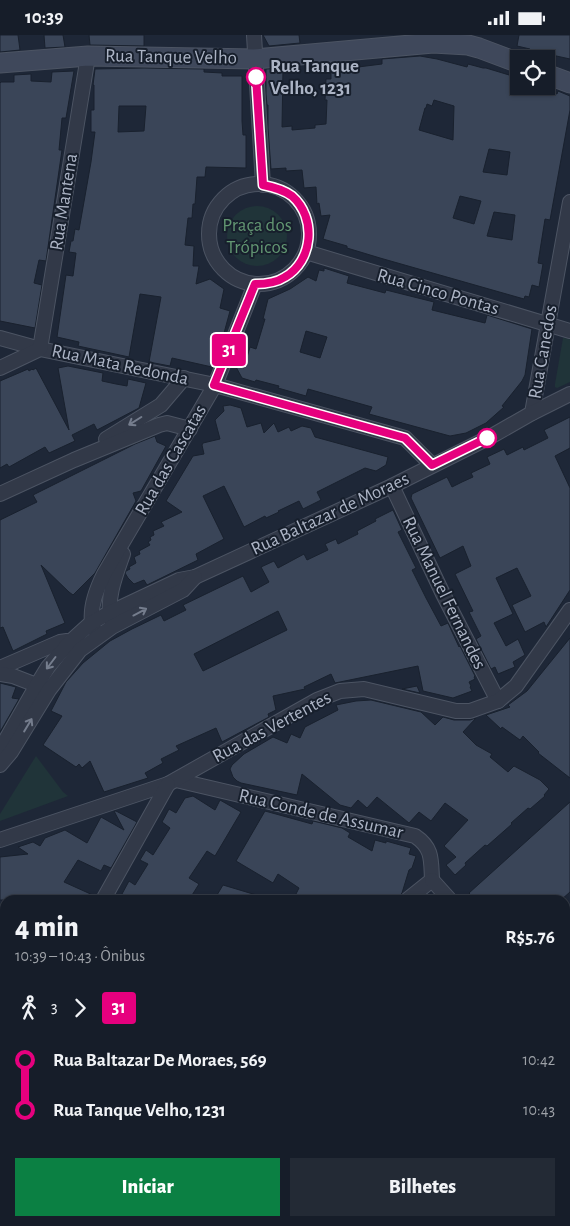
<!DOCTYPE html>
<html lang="pt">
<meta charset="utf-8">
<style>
body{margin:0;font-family:"Alegreya Sans",sans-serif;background:#232a35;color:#f1f3f6;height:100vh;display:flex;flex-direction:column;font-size:19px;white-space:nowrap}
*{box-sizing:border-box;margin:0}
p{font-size:16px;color:#9ea2a8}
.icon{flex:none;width:28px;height:28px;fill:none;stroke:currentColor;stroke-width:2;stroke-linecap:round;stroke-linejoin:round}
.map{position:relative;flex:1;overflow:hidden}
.details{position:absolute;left:0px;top:860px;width:570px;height:331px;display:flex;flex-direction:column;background:#161d29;border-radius:15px 15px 0 0;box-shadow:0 1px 4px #0004,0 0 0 1px #353b46}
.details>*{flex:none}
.badge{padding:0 10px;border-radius:4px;font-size:18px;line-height:32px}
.buttons{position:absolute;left:510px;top:15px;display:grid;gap:10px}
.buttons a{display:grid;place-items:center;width:45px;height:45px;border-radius:0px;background:#161d29;box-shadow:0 1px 4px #0004,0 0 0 1px #353b46;font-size:25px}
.map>.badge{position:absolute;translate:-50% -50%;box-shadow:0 0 0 2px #fff}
.legs{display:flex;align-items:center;gap:8px;height:55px;padding:0 15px;font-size:16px}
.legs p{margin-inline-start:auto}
.headline{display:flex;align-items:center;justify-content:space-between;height:85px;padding:0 15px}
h1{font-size:28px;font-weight:800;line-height:38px}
.button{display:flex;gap:10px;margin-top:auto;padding:10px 15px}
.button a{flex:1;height:58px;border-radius:0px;background:#0b8043;color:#fff;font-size:20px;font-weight:800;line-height:58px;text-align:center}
.button a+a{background:#232a35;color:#f1f3f6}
ul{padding:0 15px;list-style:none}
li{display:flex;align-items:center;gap:18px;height:50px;font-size:19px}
li i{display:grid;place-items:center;width:8px;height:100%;margin:0 6px;background:currentColor}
li i::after{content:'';width:12px;height:12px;margin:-6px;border:4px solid;border-radius:50%;background:#161d29}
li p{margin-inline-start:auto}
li:first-child i{background:linear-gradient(#0000 50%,currentColor 0)}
li:last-child i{background:linear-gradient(currentColor 50%,#0000 0)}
.status{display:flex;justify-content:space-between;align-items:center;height:35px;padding:0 25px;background:#161d29;direction:ltr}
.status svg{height:14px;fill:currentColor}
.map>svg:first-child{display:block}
.green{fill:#203439}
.building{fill:#3a4558;stroke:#19212e;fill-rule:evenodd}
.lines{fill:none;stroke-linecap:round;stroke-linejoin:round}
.street-casing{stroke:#4c5463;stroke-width:16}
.secondary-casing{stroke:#4c5463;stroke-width:21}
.street{stroke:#323948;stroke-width:14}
.secondary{stroke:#3f485b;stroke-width:19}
.oneway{stroke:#757d8d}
.line-1-casing{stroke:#fff;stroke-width:11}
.line-1{stroke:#e6007e;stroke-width:8}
.stop-1-dot{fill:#fff;stroke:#e6007e;stroke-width:2.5}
.labels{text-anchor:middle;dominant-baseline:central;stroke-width:4;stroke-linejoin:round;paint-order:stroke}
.street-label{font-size:19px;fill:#acb4c5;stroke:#171f2c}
.stop-label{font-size:19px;font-weight:bold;fill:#acb4c5;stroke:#171f2c;text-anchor:start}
.park-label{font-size:19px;fill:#629672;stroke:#171f2c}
</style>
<div class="status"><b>10:39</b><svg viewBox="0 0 49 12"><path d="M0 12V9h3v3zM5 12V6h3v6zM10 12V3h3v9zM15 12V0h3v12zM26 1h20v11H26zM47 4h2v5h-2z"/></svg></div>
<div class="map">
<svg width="570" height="1191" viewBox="0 0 570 1191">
<rect width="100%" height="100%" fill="#1e2737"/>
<!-- green -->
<g class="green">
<circle cx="257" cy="201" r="30"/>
<polygon points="563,303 570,304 570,347 557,353 555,352 555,349"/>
<polygon points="36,721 63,757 68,761 0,786 0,779"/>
</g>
<!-- building -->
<g class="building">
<polygon points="0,0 18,0 20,15 0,17"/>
<polygon points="44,0 63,0 65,12 45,13"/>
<polygon points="89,0 144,0 144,11 90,10"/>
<polygon points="263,0 299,0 300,8 269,11"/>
<polygon points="519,0 570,0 570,24 529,15 530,14 517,11"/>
<path d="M 420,21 L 437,24 L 467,32 L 468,29 L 483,33 L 486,33 L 519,43 L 519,51 L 535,51 L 557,59 L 558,56 L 570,61 L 570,75 L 550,185 L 545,184 L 538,228 L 543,229 L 539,252 L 532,250 L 529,262 L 525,261 L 524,264 L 380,223 L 347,213 L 347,211 L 323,204 L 330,180 L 321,181 L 319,168 L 317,169 L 316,152 L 304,153 L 302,135 L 286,136 L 286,133 L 271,134 L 268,93 L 268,70 L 267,70 L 266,59 L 266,34 L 283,33 L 282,92 L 292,91 L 292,95 L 315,93 L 315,90 L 326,89 L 327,65 L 325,65 L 326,44 L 331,44 L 331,37 L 357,37 L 356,33 L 358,32 L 382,29 L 382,24 ZM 434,65 L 454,71 L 453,105 L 419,95 L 425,73 L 426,73 L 427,69 L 432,71 ZM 489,114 L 510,117 L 507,140 L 483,137 ZM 460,161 L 481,166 L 474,189 L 453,183 ZM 494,177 L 515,180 L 512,205 L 487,201 Z"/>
<path d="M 144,33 L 204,34 L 204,37 L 222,38 L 222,41 L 242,41 L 242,86 L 243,100 L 246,100 L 246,133 L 206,132 L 205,142 L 197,142 L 195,169 L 193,169 L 192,183 L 188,183 L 185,210 L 194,211 L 193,231 L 199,231 L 196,249 L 210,244 L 224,254 L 220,273 L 230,276 L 221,309 L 217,308 L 212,332 L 172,323 L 170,331 L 149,327 L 161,262 L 140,259 L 129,322 L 78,311 L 79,307 L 57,302 L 66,240 L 73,241 L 76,218 L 69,217 L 71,206 L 73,206 L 75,194 L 79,195 L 91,127 L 95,97 L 91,97 L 91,75 L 94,75 L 94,50 L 93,50 L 95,34 ZM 119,71 L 146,71 L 144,96 L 118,97 Z"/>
<polygon points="74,36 66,83 62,83 59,115 62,115 46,226 39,225 34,248 42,250 35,293 0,286 0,48 1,47 14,47 14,40 31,39 31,46 51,47 52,37"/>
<path d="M 324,233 L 349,241 L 347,248 L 385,258 L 386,255 L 434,267 L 432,275 L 485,288 L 487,280 L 532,294 L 525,340 L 522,346 L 502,371 L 504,372 L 486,388 L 466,398 L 450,401 L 369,379 L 372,372 L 308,354 L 306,361 L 278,353 L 279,351 L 256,345 L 255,347 L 242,343 L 235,330 L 244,333 L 250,312 L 256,314 L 265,284 L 263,284 L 268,264 L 290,254 L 308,242 L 316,246 L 319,235 L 324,236 ZM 306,296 L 327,302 L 320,323 L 300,317 Z"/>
<polygon points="68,331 103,338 102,346 116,349 127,351 128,344 146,348 139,373 97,395 94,389 72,400 75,406 49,418 45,412 9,432 7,429 0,433 0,346 28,334 29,336 32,334 33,335 36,333 69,395 58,333"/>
<polygon points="230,370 241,373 247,392 261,388 264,398 274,388 278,397 289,392 291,396 302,391 311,393 315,402 388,422 386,430 376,436 365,433 317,457 321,465 303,474 299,466 278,476 279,477 266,483 265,481 244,492 224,451 203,461 224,504 222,505 196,519 198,525 147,550 144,545 134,549 128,543 125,538 126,536 130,534 129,532 136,528 134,522 140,519 139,516 150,510 148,507 151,505 150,502 154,500 153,496 164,491 161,487 182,477 166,466 193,421 204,419 202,410 203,408 220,404 215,385 224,376 223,371"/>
<polygon points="570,382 570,413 555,421 570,453 570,555 546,592 544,587 525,597 512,570 531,561 517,533 496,543 513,579 494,588 506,611 518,604 525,620 513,627 515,632 498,639 495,632 491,634 476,604 481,601 469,577 473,576 455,539 471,531 463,511 440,523 411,463 412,459 447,442 452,452 462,447 473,442 471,438 490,429 487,422 504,414 507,420 523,412 524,415 548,403 544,395"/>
<polygon points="155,401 157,407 166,411 141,456 133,458 136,466 95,538 73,560 69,557 41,530 65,588 46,596 47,599 13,616 3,592 0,593 0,485 37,467 33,460 135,409"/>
<path d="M 393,475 L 402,495 L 398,497 L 416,533 L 412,535 L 426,563 L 441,591 L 448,588 L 459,612 L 460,611 L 475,641 L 474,642 L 475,644 L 469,647 L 471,651 L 470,652 L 472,656 L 453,663 L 423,656 L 418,631 L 335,648 L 331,639 L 304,652 L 305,654 L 273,661 L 276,675 L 268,679 L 269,682 L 222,707 L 216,693 L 176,711 L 179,715 L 161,724 L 163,728 L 145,738 L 148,743 L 104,757 L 90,726 L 82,733 L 79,729 L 76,732 L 43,710 L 62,681 L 51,676 L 66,647 L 83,628 L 110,606 L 132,594 L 161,580 L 164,586 L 186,575 L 183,570 L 243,541 L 251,557 L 269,547 L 261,532 L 274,526 L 278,533 L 304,519 L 307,525 L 328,515 L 325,509 L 336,504 L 338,509 L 358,499 L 357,496 L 376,486 L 375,484 ZM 278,576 L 287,595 L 203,636 L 194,619 Z"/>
<polygon points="570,603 570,743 538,718 539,717 523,701 520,705 502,692 501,694 486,680 510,672 508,670 527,656"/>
<polygon points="0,648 16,652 12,663 19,664 0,697"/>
<polygon points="417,651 420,658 402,654"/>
<polygon points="371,665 421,677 435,690 443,682 454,685 470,685 476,683 463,697 476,710 492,719 490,722 508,737 514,731 540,745 549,754 544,760 545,761 530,774 528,773 511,788 512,789 487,811 485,810 465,828 466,830 455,840 446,830 456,822 444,811 468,785 445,768 431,786 419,777 409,788 377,762 367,773 358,765 351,773 340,770 302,739 297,760 241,748 237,746 233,742 230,734 232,730 244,719 273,702 287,708 291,699 300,703 305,692 338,675 336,670 356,666"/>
<polygon points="193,761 215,775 220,765 241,777 215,821 207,816 189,843 199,849 189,865 131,865 122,859 129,846 135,850 148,829 140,825 146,815 153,820 170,793 162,787 169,774 176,778 185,763"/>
<polygon points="570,767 570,857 561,865 476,865 469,858"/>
<polygon points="114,776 116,776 137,787 111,833 104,830 101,836 78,825 64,847 95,861 94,865 0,865 0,822 28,819 18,812 33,807 40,811 45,803 65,795 87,808 101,782 124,795"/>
<polygon points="265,776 312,789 313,786 342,793 350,798 348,802 372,816 375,805 386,808 386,806 411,813 409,819 416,821 412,833 409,835 402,858 399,861 398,865 302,865 295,861 299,853 278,839 273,848 236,826"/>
<polygon points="223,850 263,862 263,865 214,865"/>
</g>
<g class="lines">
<!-- street casing -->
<g class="street-casing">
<g id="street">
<polyline points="254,0 263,150"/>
<circle cx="259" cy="199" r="50"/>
<polyline points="306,217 570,296"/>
<polyline points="0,303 40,314 215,350 405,403 432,430"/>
<polyline points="0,333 40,314 88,21"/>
<polyline points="532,378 570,167"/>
<polyline points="106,404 161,370 184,343"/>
<polyline points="392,451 443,559 498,666"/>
<polyline points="0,459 74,425 159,390 167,388 190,394"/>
<path d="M 111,585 C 106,563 116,539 123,519"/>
<path d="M 98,601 C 96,597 92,591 92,587 C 90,571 97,553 104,539 L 215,350 L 255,249"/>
<polyline points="0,633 60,607 67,606 72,608"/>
<polyline points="0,639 13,641 44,653"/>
<polyline points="0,715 37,650 48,632 70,607 91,588 109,578 179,545 195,542 392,451 490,402 532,378 570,359"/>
<polyline points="0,730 11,717 49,655 80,615 112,592 183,555 195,542"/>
<path d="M 176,745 L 415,801 C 433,813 431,825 432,845 L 407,865"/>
<polyline points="0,805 168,749 317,665 340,656 364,654 456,676 470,676 498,666 516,651 570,575"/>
<polyline points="432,845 450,865"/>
<polyline points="103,865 168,749"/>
<polyline points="565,945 570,940"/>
<polyline points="0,973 5,973"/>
<polyline points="0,1159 5,1158"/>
<polyline points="517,1186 521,1191"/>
<polyline points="563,1191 570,1188"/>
</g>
</g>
<!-- secondary casing -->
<g class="secondary-casing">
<g id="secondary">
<polyline points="0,28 88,21 255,24 433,8 468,10 479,13 519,28"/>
<polyline points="546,39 570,48"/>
</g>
</g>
<!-- street -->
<use href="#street" class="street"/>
<!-- secondary -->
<use href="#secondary" class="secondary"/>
</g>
<!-- one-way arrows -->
<defs><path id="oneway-shaft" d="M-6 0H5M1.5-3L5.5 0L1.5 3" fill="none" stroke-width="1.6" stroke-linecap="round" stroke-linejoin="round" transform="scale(1.25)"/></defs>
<g class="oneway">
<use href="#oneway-shaft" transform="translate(135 386) rotate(148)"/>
<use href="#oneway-shaft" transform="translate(140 577) rotate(-28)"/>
<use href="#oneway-shaft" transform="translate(51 628) rotate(127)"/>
<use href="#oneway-shaft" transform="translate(28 690) rotate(-59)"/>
</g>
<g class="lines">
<!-- line-1 casing -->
<g class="line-1-casing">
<path id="line-1" d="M 256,42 L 263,150 C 273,152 284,155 292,161 C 317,183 313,226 285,242 C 276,248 265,249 255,249 L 214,350 L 405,403 L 432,430 L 487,403"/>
</g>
<!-- line-1 -->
<use href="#line-1" class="line-1"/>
</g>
<!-- markers -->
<g class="stop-1-dot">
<circle cx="256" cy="42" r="9"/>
<circle cx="487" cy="403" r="9"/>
</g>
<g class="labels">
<!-- street labels -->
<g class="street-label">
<text transform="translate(171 22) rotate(1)">Rua Tanque Velho</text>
<text transform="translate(64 167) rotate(-81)">Rua Mantena</text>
<text transform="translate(438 257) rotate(16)">Rua Cinco Pontas</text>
<text transform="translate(543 317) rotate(-80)">Rua Canedos</text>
<text transform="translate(120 330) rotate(12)">Rua Mata Redonda</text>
<text transform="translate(171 425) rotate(-60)">Rua das Cascatas</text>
<text transform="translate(330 479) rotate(-25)">Rua Baltazar de Moraes</text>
<text transform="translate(444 558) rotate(64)">Rua Manuel Fernandes</text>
<text transform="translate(272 692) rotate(-28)">Rua das Vertentes</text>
<text transform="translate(321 779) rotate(13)">Rua Conde de Assumar</text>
</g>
<!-- stop labels -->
<g class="stop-label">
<text x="270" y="31">Rua Tanque<tspan x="270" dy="22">Velho, 1231</tspan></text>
</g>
<!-- park labels -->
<g class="park-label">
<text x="257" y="190">Praça dos<tspan x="257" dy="22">Trópicos</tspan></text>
</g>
</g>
</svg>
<div class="buttons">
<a><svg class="icon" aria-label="locate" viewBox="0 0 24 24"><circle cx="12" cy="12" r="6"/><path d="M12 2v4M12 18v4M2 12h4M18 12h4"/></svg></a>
</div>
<b class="badge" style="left:229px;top:315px;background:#e6007e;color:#fff">31</b>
<section class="details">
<div class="headline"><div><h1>4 min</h1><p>10:39 – 10:43 · Ônibus</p></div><b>R$5.76</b></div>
<div class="legs"><svg class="icon" aria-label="walk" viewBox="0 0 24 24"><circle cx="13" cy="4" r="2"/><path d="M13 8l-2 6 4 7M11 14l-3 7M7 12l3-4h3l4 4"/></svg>3<svg class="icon" aria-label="forward" viewBox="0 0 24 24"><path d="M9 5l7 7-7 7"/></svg><b class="badge" style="background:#e6007e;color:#fff">31</b></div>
<ul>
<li><i style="color:#e6007e"></i><b>Rua Baltazar De Moraes, 569</b><p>10:42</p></li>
<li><i style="color:#e6007e"></i><b>Rua Tanque Velho, 1231</b><p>10:43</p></li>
</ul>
<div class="button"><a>Iniciar</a><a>Bilhetes</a></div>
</section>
</div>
